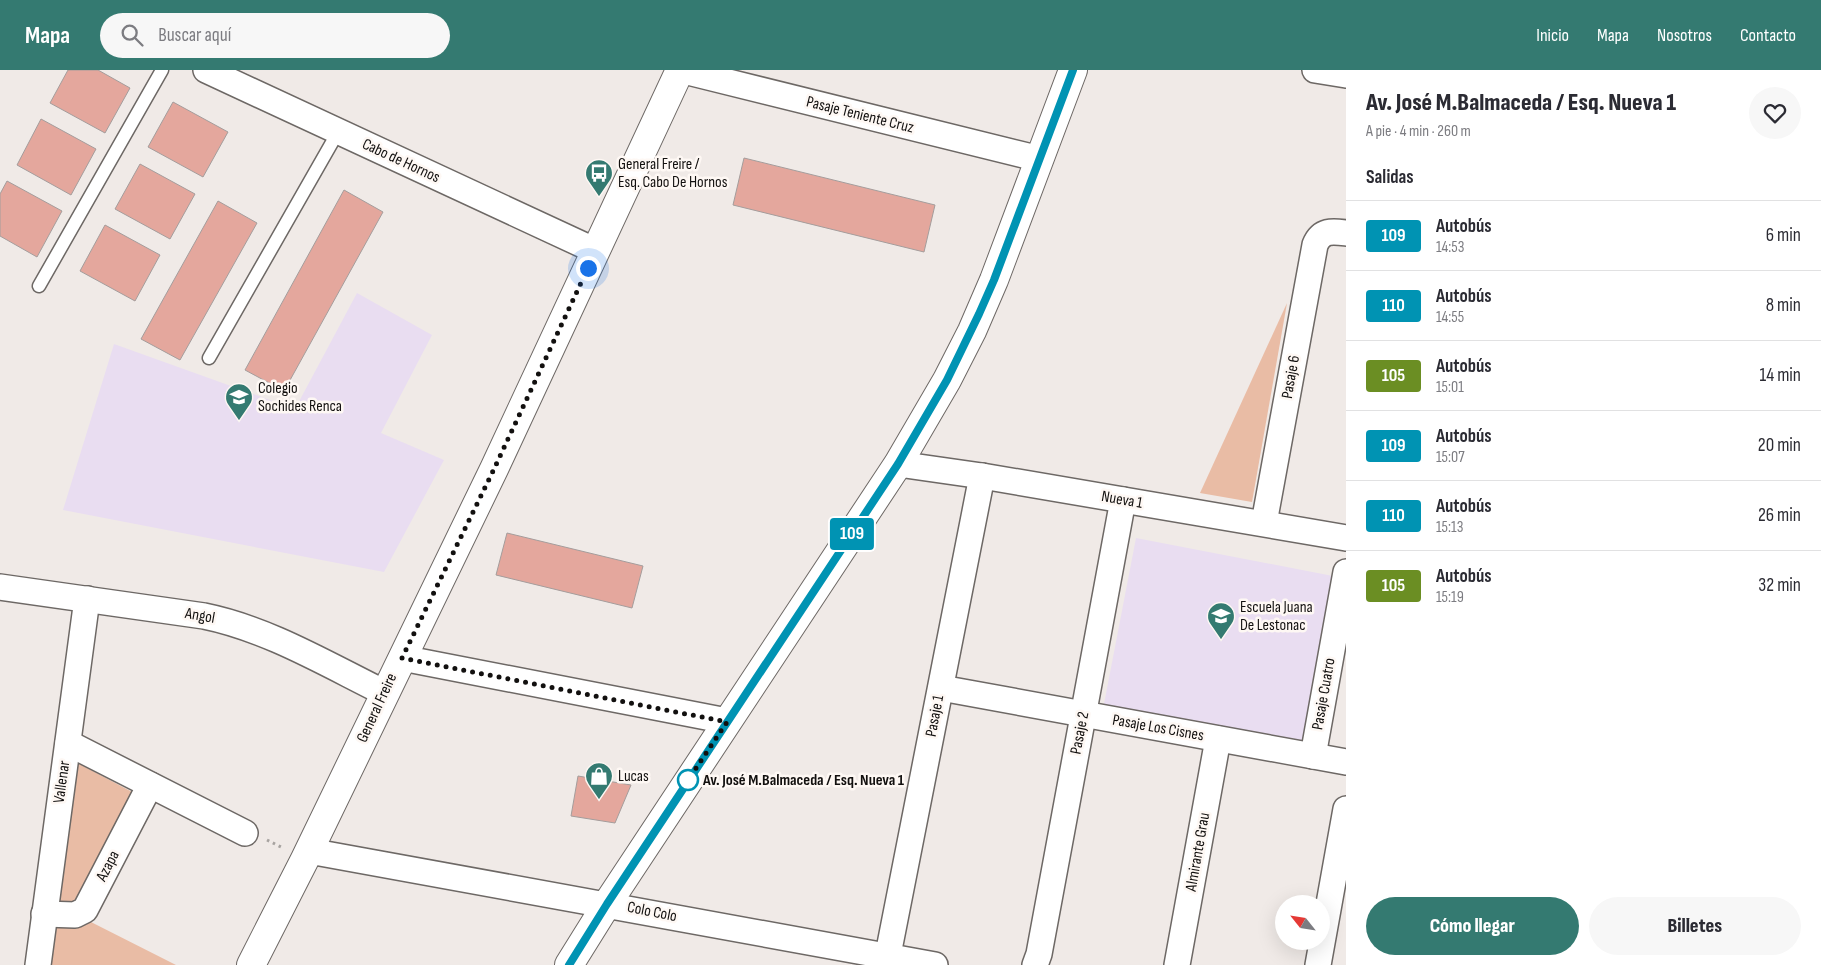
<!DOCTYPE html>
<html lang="es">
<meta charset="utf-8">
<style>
body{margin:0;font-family:"Sofia Sans Condensed",sans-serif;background:#f7f7f7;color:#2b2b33;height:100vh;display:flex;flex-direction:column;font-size:19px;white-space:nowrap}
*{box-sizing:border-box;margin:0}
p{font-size:16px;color:#7c7c81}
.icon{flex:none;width:28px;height:28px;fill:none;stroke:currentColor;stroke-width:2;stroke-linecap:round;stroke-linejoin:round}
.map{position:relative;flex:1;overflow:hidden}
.sheet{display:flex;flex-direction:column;background:#fff;width:475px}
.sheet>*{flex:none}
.badge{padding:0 10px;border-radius:4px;font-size:18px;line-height:32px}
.needle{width:32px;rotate:300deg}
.fabs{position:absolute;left:1275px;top:825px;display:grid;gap:10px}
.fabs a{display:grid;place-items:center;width:55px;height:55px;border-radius:50%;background:#fff;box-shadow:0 5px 20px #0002;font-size:25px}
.you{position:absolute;width:25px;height:25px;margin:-12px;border:4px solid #fff;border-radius:50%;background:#1a73e8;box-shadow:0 0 0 8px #1a73e833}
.map>.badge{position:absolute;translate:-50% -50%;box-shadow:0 0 0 2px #fff}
h2{padding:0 20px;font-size:19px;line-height:45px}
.round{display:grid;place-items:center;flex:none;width:52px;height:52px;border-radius:26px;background:#f7f7f7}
.summary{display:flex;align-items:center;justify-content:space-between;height:85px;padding:0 20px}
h1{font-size:24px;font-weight:800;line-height:38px}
.button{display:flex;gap:10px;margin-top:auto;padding:10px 20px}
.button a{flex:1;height:58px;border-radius:30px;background:#347a71;color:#fff;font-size:20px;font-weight:800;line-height:58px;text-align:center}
.button a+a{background:#f7f7f7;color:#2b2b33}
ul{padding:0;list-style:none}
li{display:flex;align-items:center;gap:15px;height:70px;padding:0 20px;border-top:1px solid #e1e1e2}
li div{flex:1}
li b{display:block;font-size:19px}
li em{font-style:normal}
li .badge{min-width:55px;font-weight:700;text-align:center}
header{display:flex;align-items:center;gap:30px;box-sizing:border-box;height:70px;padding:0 25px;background:#347a71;color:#fff}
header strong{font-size:24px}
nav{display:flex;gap:28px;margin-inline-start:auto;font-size:18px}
.search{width:350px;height:45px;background:#f7f7f7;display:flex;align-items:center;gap:12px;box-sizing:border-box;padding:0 18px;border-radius:28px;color:#7c7c81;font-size:19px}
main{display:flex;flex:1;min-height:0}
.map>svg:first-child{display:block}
.education{fill:#e9ddf1}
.green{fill:#e9bca5}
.building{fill:#e4a79d;stroke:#a49d9c}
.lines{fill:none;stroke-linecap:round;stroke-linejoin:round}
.service-casing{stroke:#6d6865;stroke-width:15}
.minor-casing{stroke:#6d6865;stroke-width:28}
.tertiary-casing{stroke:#6d6865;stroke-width:30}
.secondary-casing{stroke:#6d6865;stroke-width:30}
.path{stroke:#a7a3a0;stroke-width:3;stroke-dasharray:2.5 4;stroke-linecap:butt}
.service{stroke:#fff;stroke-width:12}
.minor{stroke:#fff;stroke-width:25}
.tertiary{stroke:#fff;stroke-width:28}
.secondary{stroke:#fff;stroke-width:28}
.line-casing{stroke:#fff;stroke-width:11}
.line{stroke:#0093b3;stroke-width:8}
.walk{stroke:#12100f;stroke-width:5;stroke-dasharray:0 9}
.stop-dot{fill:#fff;stroke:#0093b3;stroke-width:2.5}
.labels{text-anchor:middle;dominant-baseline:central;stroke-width:5;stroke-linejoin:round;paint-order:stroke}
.street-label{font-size:16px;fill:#12100f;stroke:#fef8f4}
.poi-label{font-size:16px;fill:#12100f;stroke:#fef8f4;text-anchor:start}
.stop-label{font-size:16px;font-weight:bold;fill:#12100f;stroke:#fef8f4;text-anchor:start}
</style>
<header>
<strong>Mapa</strong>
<div class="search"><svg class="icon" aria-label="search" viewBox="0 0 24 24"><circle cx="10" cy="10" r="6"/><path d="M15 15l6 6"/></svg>Buscar aquí</div>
<nav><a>Inicio</a><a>Mapa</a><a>Nosotros</a><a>Contacto</a></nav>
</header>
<main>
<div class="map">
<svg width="1346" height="895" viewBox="0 0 1346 895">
<rect width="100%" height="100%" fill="#f0eae7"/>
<!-- education -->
<g class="education">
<polygon points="357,223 432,265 381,363 444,390 384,502 63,440 114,274 295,339"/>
<polygon points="1136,468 1338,507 1306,673 1104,634"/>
</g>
<!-- green -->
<g class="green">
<polygon points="1287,233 1252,432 1200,423"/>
<polygon points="74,691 149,731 85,849 176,895 49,895"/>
</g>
<!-- building -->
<g class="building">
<polygon points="68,0 98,0 130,18 105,63 50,33"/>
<polygon points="173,32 228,62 203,107 148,77"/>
<polygon points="41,49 96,79 71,125 17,95"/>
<polygon points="744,88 935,135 924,182 733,135"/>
<polygon points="140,94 195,124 170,169 115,139"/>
<polygon points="7,111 62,141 37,187 0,166 0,124"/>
<polygon points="344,120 383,142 284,321 245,300"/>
<polygon points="218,131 257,153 180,290 141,269"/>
<polygon points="105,155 160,185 135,231 80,201"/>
<polygon points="507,463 643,496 632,538 496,505"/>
<polygon points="578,706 631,715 615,753 571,746"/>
</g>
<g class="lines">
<!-- service casing -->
<g class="service-casing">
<g id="service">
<polyline points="39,216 162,0"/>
<polyline points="209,288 338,62"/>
</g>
</g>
<!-- minor casing -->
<g class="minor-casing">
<g id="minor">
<polyline points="206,0 596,181"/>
<polyline points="680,0 1040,89"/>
<polyline points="1315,0 1346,5"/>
<polyline points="898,394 982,406 1346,468"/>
<path d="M 1264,453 L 1315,175 C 1321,160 1332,161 1346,163"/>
<path d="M 0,517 L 204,546 C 268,559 326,594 385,623"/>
<polyline points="402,588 727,651"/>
<polyline points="941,618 1346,692"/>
<polyline points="68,673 245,763"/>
<polyline points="1313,686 1346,502"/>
<polyline points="309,781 935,895"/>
<polyline points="44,844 75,845 85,840 150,715"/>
<polyline points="38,895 87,529"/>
<polyline points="886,895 982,406"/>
<polyline points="1035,895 1039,884 1123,430"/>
<polyline points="1177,895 1218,669"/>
<polyline points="1318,895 1346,739"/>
</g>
</g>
<!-- tertiary casing -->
<g class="tertiary-casing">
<polyline id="tertiary" points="251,895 305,789 494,399 680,0"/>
</g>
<!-- secondary casing -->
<g class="secondary-casing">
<polyline id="secondary" points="569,895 607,834 898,394 947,310 972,261 994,210 1073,0"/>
</g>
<!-- path -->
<polyline class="path" points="267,770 283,778"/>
<!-- service -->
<use href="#service" class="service"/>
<!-- minor -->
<use href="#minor" class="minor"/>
<!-- tertiary -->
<use href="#tertiary" class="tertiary"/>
<!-- secondary -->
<use href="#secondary" class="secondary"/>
</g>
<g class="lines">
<!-- line casing -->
<g class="line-casing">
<polyline id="line" points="569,895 607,834 898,394 947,310 979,244 994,210 1073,0"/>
</g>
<!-- line -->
<use href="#line" class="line"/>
<!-- walk -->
<polyline class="walk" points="588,198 494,399 402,588 727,652 684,716 688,710"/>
</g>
<!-- icons -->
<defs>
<g id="bus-pin" transform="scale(1.4375)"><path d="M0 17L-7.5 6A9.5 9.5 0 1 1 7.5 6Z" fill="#347a71" stroke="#fef8f4"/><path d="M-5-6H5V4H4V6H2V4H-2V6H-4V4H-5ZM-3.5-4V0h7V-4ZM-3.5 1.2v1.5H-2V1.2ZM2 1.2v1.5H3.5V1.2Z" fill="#fff"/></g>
<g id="school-pin" transform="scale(1.4375)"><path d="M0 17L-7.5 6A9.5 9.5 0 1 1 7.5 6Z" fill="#347a71" stroke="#fef8f4"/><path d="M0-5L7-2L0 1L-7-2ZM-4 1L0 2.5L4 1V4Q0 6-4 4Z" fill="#fff"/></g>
<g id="shop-pin" transform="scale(1.4375)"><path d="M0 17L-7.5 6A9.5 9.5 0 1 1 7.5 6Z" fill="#347a71" stroke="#fef8f4"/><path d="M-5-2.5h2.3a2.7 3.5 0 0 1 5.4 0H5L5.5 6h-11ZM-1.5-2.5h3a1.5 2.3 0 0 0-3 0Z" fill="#fff"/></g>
</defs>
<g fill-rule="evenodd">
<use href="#bus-pin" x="599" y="103"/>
<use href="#school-pin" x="239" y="327"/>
<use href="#school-pin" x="1221" y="546"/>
<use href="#shop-pin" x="599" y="706"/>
</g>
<!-- markers -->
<circle class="stop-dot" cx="688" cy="710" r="10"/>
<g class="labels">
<!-- street labels -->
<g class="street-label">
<text transform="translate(860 45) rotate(14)">Pasaje Teniente Cruz</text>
<text transform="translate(401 91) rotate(25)">Cabo de Hornos</text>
<text transform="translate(1291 307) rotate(-80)">Pasaje 6</text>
<text transform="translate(1122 430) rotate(10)">Nueva 1</text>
<text transform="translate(200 546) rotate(10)">Angol</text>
<text transform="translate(1324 624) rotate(-80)">Pasaje Cuatro</text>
<text transform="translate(377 638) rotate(-65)">General Freire</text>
<text transform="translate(935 646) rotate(-79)">Pasaje 1</text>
<text transform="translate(1158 658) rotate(10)">Pasaje Los Cisnes</text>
<text transform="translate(1080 663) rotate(-79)">Pasaje 2</text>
<text transform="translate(62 712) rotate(-82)">Vallenar</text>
<text transform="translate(1198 782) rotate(-80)">Almirante Grau</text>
<text transform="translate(108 796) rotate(-63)">Azapa</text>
<text transform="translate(652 842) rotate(11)">Colo Colo</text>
</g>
<!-- poi labels -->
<g class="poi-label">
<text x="618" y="94">General Freire /<tspan x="618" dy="18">Esq. Cabo De Hornos</tspan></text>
<text x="258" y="318">Colegio<tspan x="258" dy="18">Sochides Renca</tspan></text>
<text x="1240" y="537">Escuela Juana<tspan x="1240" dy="18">De Lestonac</tspan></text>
<text x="618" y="706">Lucas</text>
</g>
<!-- stop labels -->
<g class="stop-label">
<text x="703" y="710">Av. José M.Balmaceda / Esq. Nueva 1</text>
</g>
</g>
</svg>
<div class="fabs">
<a><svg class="needle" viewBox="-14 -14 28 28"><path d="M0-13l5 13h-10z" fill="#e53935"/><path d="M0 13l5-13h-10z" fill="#7c7c81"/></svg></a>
</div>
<div class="you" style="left:588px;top:198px"></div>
<b class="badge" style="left:852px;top:464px;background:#0093b3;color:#fff">109</b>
</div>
<section class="sheet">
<div class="summary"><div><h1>Av. José M.Balmaceda / Esq. Nueva 1</h1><p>A pie · 4 min · 260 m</p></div><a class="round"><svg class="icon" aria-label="heart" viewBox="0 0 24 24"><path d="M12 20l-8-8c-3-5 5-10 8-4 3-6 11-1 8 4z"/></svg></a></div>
<h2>Salidas</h2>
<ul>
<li><span class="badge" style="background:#0093b3;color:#fff">109</span><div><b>Autobús</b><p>14:53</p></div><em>6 min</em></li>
<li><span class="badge" style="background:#0093b3;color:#fff">110</span><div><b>Autobús</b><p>14:55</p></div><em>8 min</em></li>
<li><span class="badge" style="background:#6b8e23;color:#fff">105</span><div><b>Autobús</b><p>15:01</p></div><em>14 min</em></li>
<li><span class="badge" style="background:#0093b3;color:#fff">109</span><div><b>Autobús</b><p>15:07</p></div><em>20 min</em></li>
<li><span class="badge" style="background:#0093b3;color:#fff">110</span><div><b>Autobús</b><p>15:13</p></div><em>26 min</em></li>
<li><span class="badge" style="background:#6b8e23;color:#fff">105</span><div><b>Autobús</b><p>15:19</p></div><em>32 min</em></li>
</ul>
<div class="button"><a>Cómo llegar</a><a>Billetes</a></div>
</section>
</main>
